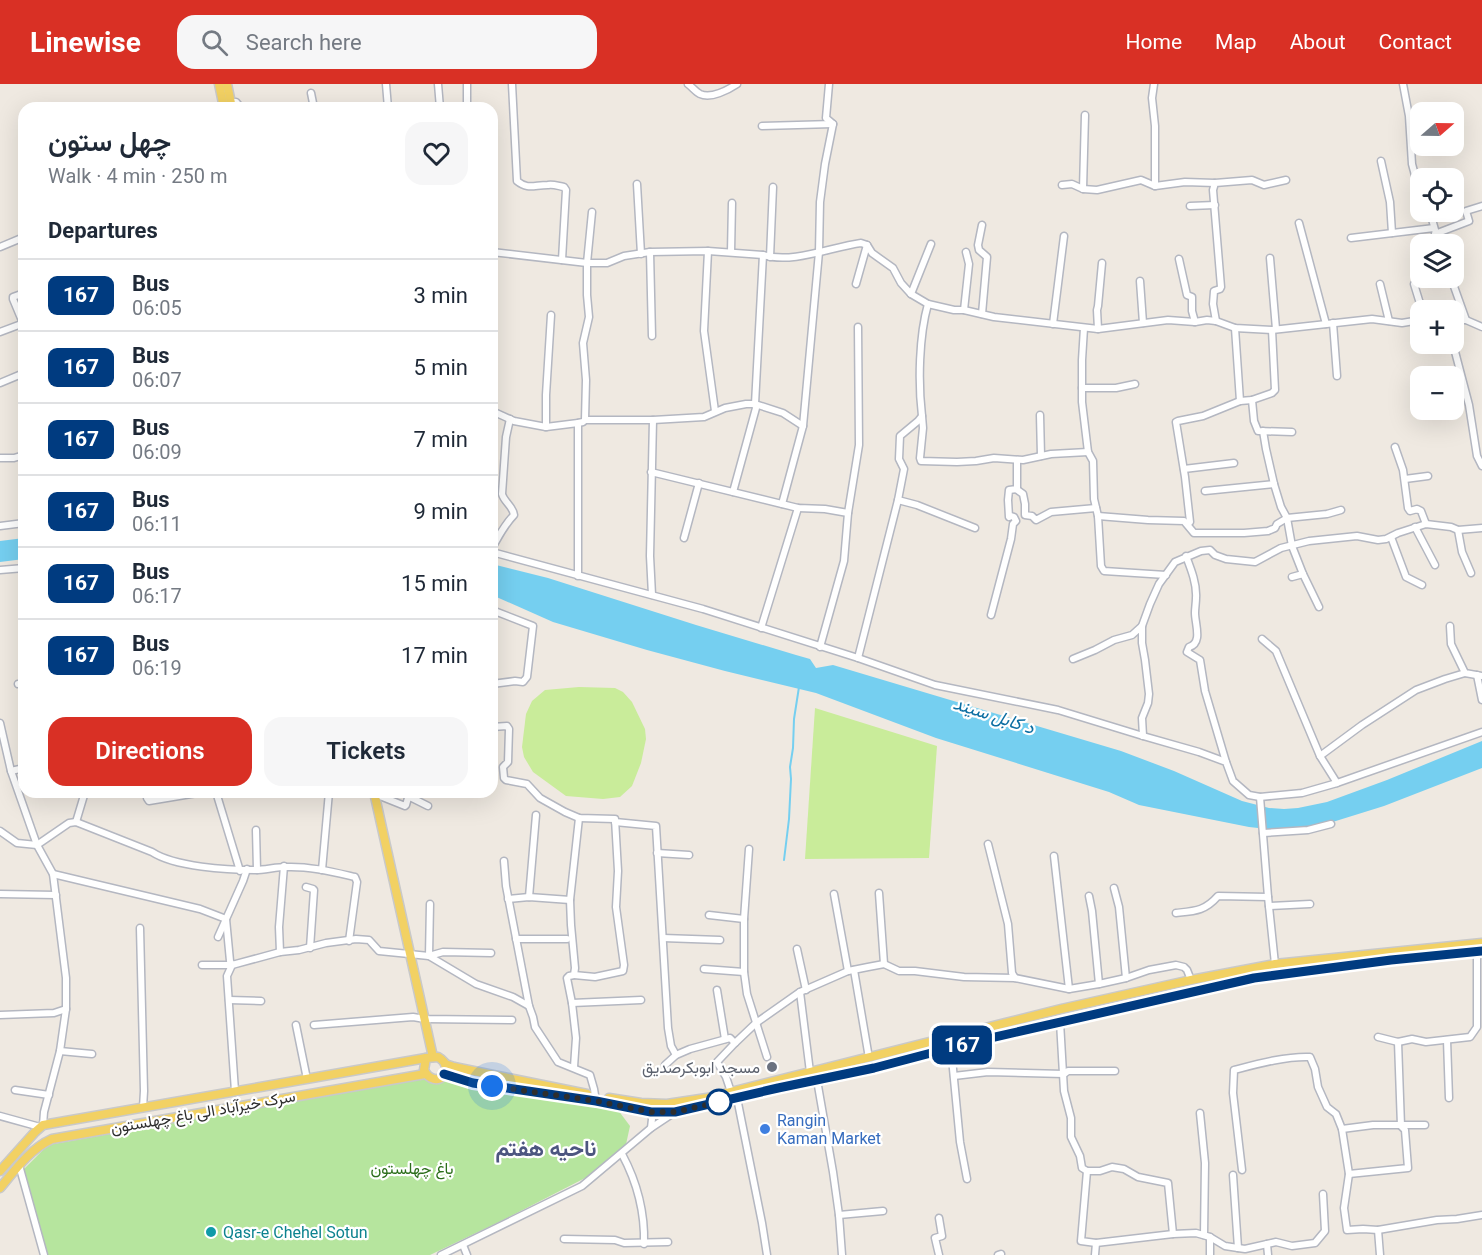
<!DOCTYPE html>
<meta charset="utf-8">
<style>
body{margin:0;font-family:Roboto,Vazirmatn,sans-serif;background:#f6f6f7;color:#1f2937;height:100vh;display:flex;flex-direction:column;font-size:22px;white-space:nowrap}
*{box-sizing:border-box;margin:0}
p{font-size:20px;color:#747a83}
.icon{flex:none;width:33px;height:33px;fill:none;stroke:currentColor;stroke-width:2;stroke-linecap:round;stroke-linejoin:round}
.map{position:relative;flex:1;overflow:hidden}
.details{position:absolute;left:18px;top:18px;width:480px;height:696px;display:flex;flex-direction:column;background:#fff;border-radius:18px;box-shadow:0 6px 24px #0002}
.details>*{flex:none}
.badge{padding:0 12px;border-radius:9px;font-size:21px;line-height:39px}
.needle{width:39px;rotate:70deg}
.tools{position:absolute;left:1410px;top:18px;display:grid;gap:12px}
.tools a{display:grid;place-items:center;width:54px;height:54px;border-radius:12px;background:#fff;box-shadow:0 6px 24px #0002;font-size:30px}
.you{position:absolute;width:30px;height:30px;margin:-15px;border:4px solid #fff;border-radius:50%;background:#1a73e8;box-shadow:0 0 0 9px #1a73e833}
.map>.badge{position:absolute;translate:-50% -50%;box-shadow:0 0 0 3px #fff}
h2{padding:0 30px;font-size:22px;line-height:54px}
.round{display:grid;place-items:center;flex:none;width:63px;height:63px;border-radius:18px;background:#f6f6f7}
.summary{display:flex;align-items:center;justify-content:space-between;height:102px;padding:0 30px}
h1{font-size:28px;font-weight:600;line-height:45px}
.primary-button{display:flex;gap:12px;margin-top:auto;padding:12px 30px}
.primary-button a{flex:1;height:69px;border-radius:18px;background:#d93025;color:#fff;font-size:24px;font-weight:600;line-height:69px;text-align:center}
.primary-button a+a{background:#f6f6f7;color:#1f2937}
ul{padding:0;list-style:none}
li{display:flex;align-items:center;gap:18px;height:72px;padding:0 30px;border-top:2px solid #e0e1e3}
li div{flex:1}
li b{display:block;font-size:22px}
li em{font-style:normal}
li .badge{min-width:66px;font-weight:700;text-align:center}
header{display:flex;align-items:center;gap:36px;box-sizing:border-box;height:84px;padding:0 30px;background:#d93025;color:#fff}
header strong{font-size:28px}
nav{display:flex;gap:33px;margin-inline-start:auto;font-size:21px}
.search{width:420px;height:54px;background:#f6f6f7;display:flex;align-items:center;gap:15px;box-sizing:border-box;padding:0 21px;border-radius:18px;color:#747a83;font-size:22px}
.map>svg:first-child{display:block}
.green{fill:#b6e59e}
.pitch{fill:#c9ec9a}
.water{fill:#75cff0}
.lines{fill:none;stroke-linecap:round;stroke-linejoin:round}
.stream{stroke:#75cff0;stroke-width:2}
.minor-casing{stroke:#b4b7c1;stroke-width:9}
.major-casing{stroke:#c9c9c9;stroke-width:11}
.minor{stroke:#fff;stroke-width:6}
.major{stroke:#f2d163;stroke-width:8}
.line-casing{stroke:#fff;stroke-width:14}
.line{stroke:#003b80;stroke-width:9}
.walk{stroke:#2e2e2e;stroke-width:6;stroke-dasharray:0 10.8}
.worship-dot{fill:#6b7280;stroke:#fff;stroke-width:2}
.stop-dot{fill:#fff;stroke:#003b80;stroke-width:3}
.shop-dot{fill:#3f7fe0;stroke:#fff;stroke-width:2}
.culture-dot{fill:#0f9aa8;stroke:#fff;stroke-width:2}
.labels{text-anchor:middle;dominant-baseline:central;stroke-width:4.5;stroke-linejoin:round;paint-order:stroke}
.worship-label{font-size:16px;fill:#5b616d;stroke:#fff;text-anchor:end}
.street-label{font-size:16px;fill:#2e2e2e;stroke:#fff}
.shop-label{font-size:16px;fill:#366cbe;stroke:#fff;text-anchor:start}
.park-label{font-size:16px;fill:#2c6e1b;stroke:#fff}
.culture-label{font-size:16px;fill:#0d838f;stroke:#fff;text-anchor:start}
.water-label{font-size:18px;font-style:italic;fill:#0d6fa3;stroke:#fff}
.district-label{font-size:22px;font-weight:bold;fill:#4d5680;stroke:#fff}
</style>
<header>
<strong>Linewise</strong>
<div class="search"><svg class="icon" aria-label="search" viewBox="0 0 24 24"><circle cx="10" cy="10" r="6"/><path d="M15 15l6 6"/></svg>Search here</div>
<nav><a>Home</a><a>Map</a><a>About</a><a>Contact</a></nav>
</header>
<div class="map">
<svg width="1482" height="1171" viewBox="0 0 1482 1171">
<rect width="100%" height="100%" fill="#efe9e1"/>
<!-- green -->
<path class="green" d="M 423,994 C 433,997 440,998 450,996 L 618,1026 L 630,1042 L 625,1065 L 593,1090 L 499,1138 L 430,1171 L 43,1171 L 21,1088 L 48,1061 Z"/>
<!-- pitch -->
<g class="pitch">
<polygon points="579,603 615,604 623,608 632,618 645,645 646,655 641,679 632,702 620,713 603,715 566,712 533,688 524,673 522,663 526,630 532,617 545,606"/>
<polygon points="815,624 937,662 929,774 805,775"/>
</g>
<!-- water -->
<g class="water">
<polygon points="24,454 24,475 0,478 0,457"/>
<polygon points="492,480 548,494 696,541 796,571 810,575 816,584 833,581 1121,667 1174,687 1242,717 1269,724 1284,725 1298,724 1327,718 1387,696 1482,657 1482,684 1384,722 1323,741 1276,746 1249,743 1139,721 1109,708 936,654 816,609 725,587 647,566 553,538 492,511"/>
</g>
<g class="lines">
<!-- stream -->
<polyline class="stream" points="784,776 789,735 791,695 790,683 793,664 794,635 799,603"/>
<!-- minor casing -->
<g class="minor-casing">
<g id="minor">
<polyline points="386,0 388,24"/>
<polyline points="438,0 440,24"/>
<polyline points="467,0 467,24"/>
<path d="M 512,0 L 517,97 C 528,106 534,101 548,101 C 553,100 558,102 564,103 L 566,106 L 562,176"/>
<path d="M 688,0 C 692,3 696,8 700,10 C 711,15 728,6 737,0"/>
<polyline points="1154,0 1152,14 1155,42 1155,102"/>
<polyline points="1403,0 1409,32 1412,80 1420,110"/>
<polyline points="311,9 314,24"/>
<polyline points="231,18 236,18 241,24"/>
<polyline points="762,42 833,40"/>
<polyline points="1381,77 1390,118 1392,149"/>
<polyline points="637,100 641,170"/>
<polyline points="1062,101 1072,100 1083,105 1097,106 1141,96 1155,102 1185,98 1215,99"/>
<polyline points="1083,105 1085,31"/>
<polyline points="1190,122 1215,121"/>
<polyline points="1430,128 1439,160"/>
<polyline points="1299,139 1326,240"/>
<polyline points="982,141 978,161 979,166 987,173 982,230"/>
<polyline points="1435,150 1469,137 1466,127 1482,122"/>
<polyline points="1351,154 1434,144"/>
<polyline points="0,163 24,153"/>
<polyline points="708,167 704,247 715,327"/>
<path d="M 492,168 L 587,179 L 607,179 L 624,172 L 650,168 L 708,167 L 763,171 C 793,180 831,163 861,159 L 867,161 L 872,169 L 893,184 L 901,199 L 911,210 L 928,220 L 954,226 L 964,226 L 994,233 L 1098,245 L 1168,236 L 1195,238 L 1207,236 L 1216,237 L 1235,244 L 1272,246 L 1372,235 L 1402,239 L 1420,236"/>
<polyline points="650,168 652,252"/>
<polyline points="731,168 732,119"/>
<polyline points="770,173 773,103"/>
<polyline points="1270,174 1276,245"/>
<polyline points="1179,175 1187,211 1192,213 1192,227 1195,238"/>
<polyline points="1451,194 1466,236"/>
<polyline points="1140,197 1143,239"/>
<polyline points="856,200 867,161"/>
<polyline points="1380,200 1389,237"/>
<polyline points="1414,200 1422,226"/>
<polyline points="911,210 931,160"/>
<polyline points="964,226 969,180 966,168"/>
<polyline points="1454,236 1466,236 1482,243"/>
<polyline points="1216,237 1213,220 1214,207 1220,205 1221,203 1213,106 1215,99 1252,96 1264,101 1286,96"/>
<polyline points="23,239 13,215 13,213 24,209"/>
<polyline points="1333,239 1337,292"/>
<polyline points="1053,240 1064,152"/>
<polyline points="1084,244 1082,276 1082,318 1088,368 1093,377 1094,415 1098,432 1101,482 1104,487 1166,491"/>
<polyline points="1235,244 1240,317"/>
<polyline points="1098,245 1097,226 1098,222 1102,179"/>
<polyline points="0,248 24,239"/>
<polyline points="1453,260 1469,321 1477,372 1482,382"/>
<polyline points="0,299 24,289"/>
<polyline points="1082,304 1116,304 1135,300"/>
<polyline points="1252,316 1254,337 1258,347 1292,348"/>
<polyline points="492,327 514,337 546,343 578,339 583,338 585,336 653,336 704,333 725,324 746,320 755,320 783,329 803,342"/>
<polyline points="1040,331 1041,372"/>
<polyline points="922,332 923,344 920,374 921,377 957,378 976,377 994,374 1023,376 1051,370 1088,368"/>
<polyline points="585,336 586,296 583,259 589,233 587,211 587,179 592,128"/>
<polyline points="546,343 546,311 551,231"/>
<polyline points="1263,347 1266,365 1274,400 1281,423 1287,434 1292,462 1303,490 1319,523"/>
<polyline points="1395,363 1403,386 1408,424 1410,427 1417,425 1421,427 1426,440"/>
<polyline points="0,374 14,374 24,371"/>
<polyline points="1184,385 1234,379"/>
<polyline points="651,388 798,424 825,425 848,429"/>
<polyline points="1405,395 1428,392"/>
<polyline points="1016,405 1023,410 1025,420 1025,431 1032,432 1036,436 1051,428 1096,424"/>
<polyline points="1205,407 1274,400"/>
<polyline points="733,408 756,324 755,320 763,171"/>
<polyline points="898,416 917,421 975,444"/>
<polyline points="782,420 803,342 819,168 820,118 825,80 833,40 826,34 829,0"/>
<polyline points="1098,432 1148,436 1184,437 1194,449 1244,449 1268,447 1275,444 1277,440 1287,434 1327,430 1341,426"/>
<polyline points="1187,440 1190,438 1185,393 1176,338 1178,337 1203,332 1240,317 1252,316 1272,309 1275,306 1272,246"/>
<polyline points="0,442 24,439"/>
<polyline points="1415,443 1435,481"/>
<polyline points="1458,446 1462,468 1471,489"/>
<polyline points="1391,453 1406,493 1422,501"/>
<polyline points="684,454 699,399"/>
<path d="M 492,464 C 499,452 504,441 514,431 C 513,422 504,418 502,410 L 506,353 L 510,335"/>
<polyline points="492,468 703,525 858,574 935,601 1058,626 1143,652 1199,668 1226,678 1233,697 1249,711 1260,713 1302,709 1337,699 1482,648"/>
<path d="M 1186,472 C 1191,485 1197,500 1196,514 C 1196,519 1195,524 1195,529 C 1195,540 1203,559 1189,563 L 1187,568 L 1200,576 L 1205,607 L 1226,678"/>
<polyline points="0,486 24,484"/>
<polyline points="578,492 578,339"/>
<polyline points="1292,493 1303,490"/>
<polyline points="652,511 650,472 653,336"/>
<polyline points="492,526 533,542 527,593 523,598 515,597 492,600"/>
<polyline points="991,531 1011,455 1013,440 1016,437 1014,433 1011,432 1009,433 1008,416 1009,406 1017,405 1017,376"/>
<polyline points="1450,542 1451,560 1465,589 1482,592"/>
<polyline points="761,544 798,424"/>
<polyline points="1262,555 1276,567 1320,672 1337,699"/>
<polyline points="820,563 844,477 848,429 859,361 858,243"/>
<path d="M 858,574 L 898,416 L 904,385 L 899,375 L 900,352 L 918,337 L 922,332 C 918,298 919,252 928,220"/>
<polyline points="1073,575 1095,566 1114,556 1132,551 1142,542"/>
<polyline points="1477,591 1482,616"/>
<polyline points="18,600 24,599"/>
<polyline points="0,639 11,687 37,761 53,790 66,894 66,925 60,967 44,1028 43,1041"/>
<polyline points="492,643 507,642 509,645 508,678 503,683 504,694 506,696 527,700 540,714 565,728 579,734 615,735 618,787 616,823 624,881 623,887 595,893 574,891"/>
<polyline points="1143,652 1142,634 1148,619 1149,610 1145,576 1142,559 1142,542 1150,520 1159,500 1175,478 1201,467 1210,466 1215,471 1226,475 1255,478 1281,464 1309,457 1357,452 1378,456 1386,455 1398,449 1426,440 1451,443 1458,446 1482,444"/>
<polyline points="1320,672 1362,641 1416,606 1445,595 1465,589"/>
<polyline points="11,687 24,684"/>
<polyline points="148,708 147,714 149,717 203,708"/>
<polyline points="216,708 240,787"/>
<polyline points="85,709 106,708"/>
<polyline points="375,710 405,722 406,721 408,714 410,713 428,722"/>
<polyline points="1260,713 1268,813 1275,880"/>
<polyline points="76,738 85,708"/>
<polyline points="615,738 656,742 668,944 671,962 676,971"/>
<polyline points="256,746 257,786"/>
<path d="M 0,747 L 17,759 L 37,761 L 69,739 L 76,738 L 152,768 C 175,783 227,786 255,786 C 265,786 276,783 286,783 C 309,782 333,788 355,793 L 357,798 L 349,857"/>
<polyline points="1263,749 1308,746 1331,740"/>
<polyline points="988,760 1008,840 1012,889 1015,894"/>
<polyline points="749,765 744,835 744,888 747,910 767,973"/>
<polyline points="657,769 689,771"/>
<polyline points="1054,772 1069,905"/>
<polyline points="504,777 506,802 529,922 533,933 535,943 558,978 590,991 594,1005 596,1017"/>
<polyline points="322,786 329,708"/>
<polyline points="53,790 200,825 226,835 230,877 232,881 227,892 235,1007"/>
<polyline points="306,803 313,805 314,806 310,864"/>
<polyline points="1114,804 1119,823 1126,894"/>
<polyline points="879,809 884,880"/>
<polyline points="0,810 56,811"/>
<polyline points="834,810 848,887"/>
<polyline points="1089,812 1092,827 1099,900"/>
<polyline points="529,813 536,731"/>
<polyline points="508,815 529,813 570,816"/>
<polyline points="430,820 429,872 443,868 491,869"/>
<polyline points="1269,822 1310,820"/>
<path d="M 1176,829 C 1195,827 1205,827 1218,812 L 1268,813"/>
<polyline points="709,831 744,835"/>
<polyline points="140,844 144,1007 143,1024"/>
<polyline points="218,853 243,797 247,785"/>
<polyline points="663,854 720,856"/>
<polyline points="516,855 567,855"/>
<polyline points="797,865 806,906"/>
<polyline points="280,868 279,843 284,782"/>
<polyline points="202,881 232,881 280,868 299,866 326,859 356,855 369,856 379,867 429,872 476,900 513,913 529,922"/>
<polyline points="704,885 744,888"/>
<polyline points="854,886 869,974"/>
<polyline points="717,906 725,955"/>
<polyline points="800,908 810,988"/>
<polyline points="229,916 261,917"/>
<polyline points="572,919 641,916"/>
<polyline points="0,931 54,929 66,925"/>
<polyline points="1060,938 1064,1007 1071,1034 1071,1053 1080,1072 1082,1084 1087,1087 1100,1087 1112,1083 1124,1085 1138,1093 1168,1099 1173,1150"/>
<polyline points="296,941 307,995"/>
<polyline points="314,941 413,933 425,935 512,936"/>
<polyline points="1378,953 1398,958 1412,955 1426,958 1470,953 1477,943 1477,868"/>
<polyline points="1447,956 1449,1014"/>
<polyline points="951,964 960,1058 967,1095"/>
<polyline points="60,967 92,970"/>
<polyline points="665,981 676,971 690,965 730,954 735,959"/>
<polyline points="574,983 576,954 572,919 567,894 569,892 574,891 575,884 571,841 570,816 579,734"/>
<polyline points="954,992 988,988 1064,990 1068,987 1115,987"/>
<polyline points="817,996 833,1088 839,1131 842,1171"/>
<polyline points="15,1006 49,1011"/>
<polyline points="731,1008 726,993 717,978 735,959 756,939 800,908 848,887 868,883 884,880 899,887 915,887 964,893 1015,894 1069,905 1099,900 1126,894 1149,886 1176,881 1184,883 1187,886 1191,896"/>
<polyline points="737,1014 762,1139 767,1171"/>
<polyline points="1200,1029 1205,1079 1204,1151"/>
<polyline points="0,1032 40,1043"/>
<polyline points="651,1044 652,1035 651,1028"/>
<polyline points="1342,1045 1373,1041 1425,1041"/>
<path d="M 622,1070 C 637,1098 645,1127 644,1160"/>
<polyline points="19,1081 44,1171"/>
<path d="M 1242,1086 L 1233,1009 L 1234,986 C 1257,980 1286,972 1310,973 L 1315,985 L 1318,1003 L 1327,1023 L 1336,1030 L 1342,1045 L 1349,1090 L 1344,1124 L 1347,1146 L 1363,1145 L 1378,1146 L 1437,1136 L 1457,1135 L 1482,1131"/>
<polyline points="1087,1087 1081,1157 1096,1159 1173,1150 1196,1149 1210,1153 1225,1162 1238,1164 1245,1165 1276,1158 1292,1162 1315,1159 1325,1147 1323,1110"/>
<polyline points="1349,1090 1408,1084 1405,1046 1401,1042 1398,958"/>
<polyline points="1233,1091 1238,1164"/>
<polyline points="839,1131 883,1127"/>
<polyline points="1378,1146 1380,1171"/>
<polyline points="1210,1153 1210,1171"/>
<polyline points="564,1155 615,1156 624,1159 668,1158"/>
<polyline points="1267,1160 1268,1171"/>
<polyline points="463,1161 467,1171"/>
<polyline points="441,1171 582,1102 651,1044 675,1028"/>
<polyline points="939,1171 935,1154 942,1152 939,1134"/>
<polyline points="998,1171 1001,1170"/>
<polyline points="1095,1171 1096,1159"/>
</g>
</g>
<!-- major casing -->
<g class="major-casing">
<g id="major">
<polyline points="219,0 224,24"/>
<polyline points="227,0 232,24"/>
<polyline points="374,708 433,973"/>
<path d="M 438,973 C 459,985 435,1008 424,986 L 426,974 Z"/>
<polyline points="445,980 454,983 587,1010"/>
<polyline points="444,990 473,999 596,1017 651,1028 675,1028 778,1004 874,984 951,964 1254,894 1391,876 1482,867"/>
<polyline points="609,1014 641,1019 667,1020 707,1014 1061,925 1191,896 1275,880 1482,859"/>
<polyline points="0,1087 35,1048 43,1041 426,974"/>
<path d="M 0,1104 C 15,1086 30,1065 52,1055 L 425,990"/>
</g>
</g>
<!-- minor -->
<use href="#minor" class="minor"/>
<!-- major -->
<use href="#major" class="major"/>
</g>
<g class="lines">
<!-- line casing -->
<g class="line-casing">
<polyline id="line" points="444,990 473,999 596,1017 651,1028 675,1028 778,1004 874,984 973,958 1254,894 1391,876 1482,867"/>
</g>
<!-- line -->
<use href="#line" class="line"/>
<!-- walk -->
<polyline class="walk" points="492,1002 596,1017 651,1028 675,1028 719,1018"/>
</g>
<!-- markers -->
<circle class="worship-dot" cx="772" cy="983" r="6"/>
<circle class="stop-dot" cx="719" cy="1018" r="12"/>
<circle class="shop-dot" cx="765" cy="1045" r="6"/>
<circle class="culture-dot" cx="211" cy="1148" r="6"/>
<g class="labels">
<!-- worship labels -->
<g class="worship-label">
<text x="760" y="983">مسجد ابوبکرصدیق</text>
</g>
<!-- street labels -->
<g class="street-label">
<text transform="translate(203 1028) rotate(-10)">سرک خیرآباد الی باغ چهلستون</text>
</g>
<!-- shop labels -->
<g class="shop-label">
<text x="777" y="1036">Rangin<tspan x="777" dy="18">Kaman Market</tspan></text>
</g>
<!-- park labels -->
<g class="park-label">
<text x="412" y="1084">باغ چهلستون</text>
</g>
<!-- culture labels -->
<g class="culture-label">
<text x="223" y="1148">Qasr-e Chehel Sotun</text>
</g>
<!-- water labels -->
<g class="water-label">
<text transform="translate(994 631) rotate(18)">د کابل سيند</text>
</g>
<!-- district labels -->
<g class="district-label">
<text x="546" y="1064">ناحیه هفتم</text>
</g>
</g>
</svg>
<div class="tools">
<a><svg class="needle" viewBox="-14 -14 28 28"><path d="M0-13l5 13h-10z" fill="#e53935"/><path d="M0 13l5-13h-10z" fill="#747a83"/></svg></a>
<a><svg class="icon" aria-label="locate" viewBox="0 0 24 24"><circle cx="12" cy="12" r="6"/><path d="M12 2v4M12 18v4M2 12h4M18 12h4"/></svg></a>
<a><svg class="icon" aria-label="layers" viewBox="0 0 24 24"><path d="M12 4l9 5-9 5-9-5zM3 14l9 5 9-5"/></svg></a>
<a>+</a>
<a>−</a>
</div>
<div class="you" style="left:492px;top:1002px"></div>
<b class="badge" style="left:962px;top:961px;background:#003b80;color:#fff">167</b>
<section class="details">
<div class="summary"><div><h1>چهل ستون</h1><p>Walk · 4 min · 250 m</p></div><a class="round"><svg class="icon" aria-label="heart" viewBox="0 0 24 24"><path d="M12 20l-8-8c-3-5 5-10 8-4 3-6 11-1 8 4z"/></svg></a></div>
<h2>Departures</h2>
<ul>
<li><span class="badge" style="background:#003b80;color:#fff">167</span><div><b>Bus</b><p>06:05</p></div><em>3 min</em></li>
<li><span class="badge" style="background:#003b80;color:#fff">167</span><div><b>Bus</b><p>06:07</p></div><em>5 min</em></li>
<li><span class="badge" style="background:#003b80;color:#fff">167</span><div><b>Bus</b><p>06:09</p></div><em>7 min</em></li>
<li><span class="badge" style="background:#003b80;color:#fff">167</span><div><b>Bus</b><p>06:11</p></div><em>9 min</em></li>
<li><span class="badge" style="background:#003b80;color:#fff">167</span><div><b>Bus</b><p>06:17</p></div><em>15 min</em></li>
<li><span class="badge" style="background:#003b80;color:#fff">167</span><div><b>Bus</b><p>06:19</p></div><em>17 min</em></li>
</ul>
<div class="primary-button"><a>Directions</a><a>Tickets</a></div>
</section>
</div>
